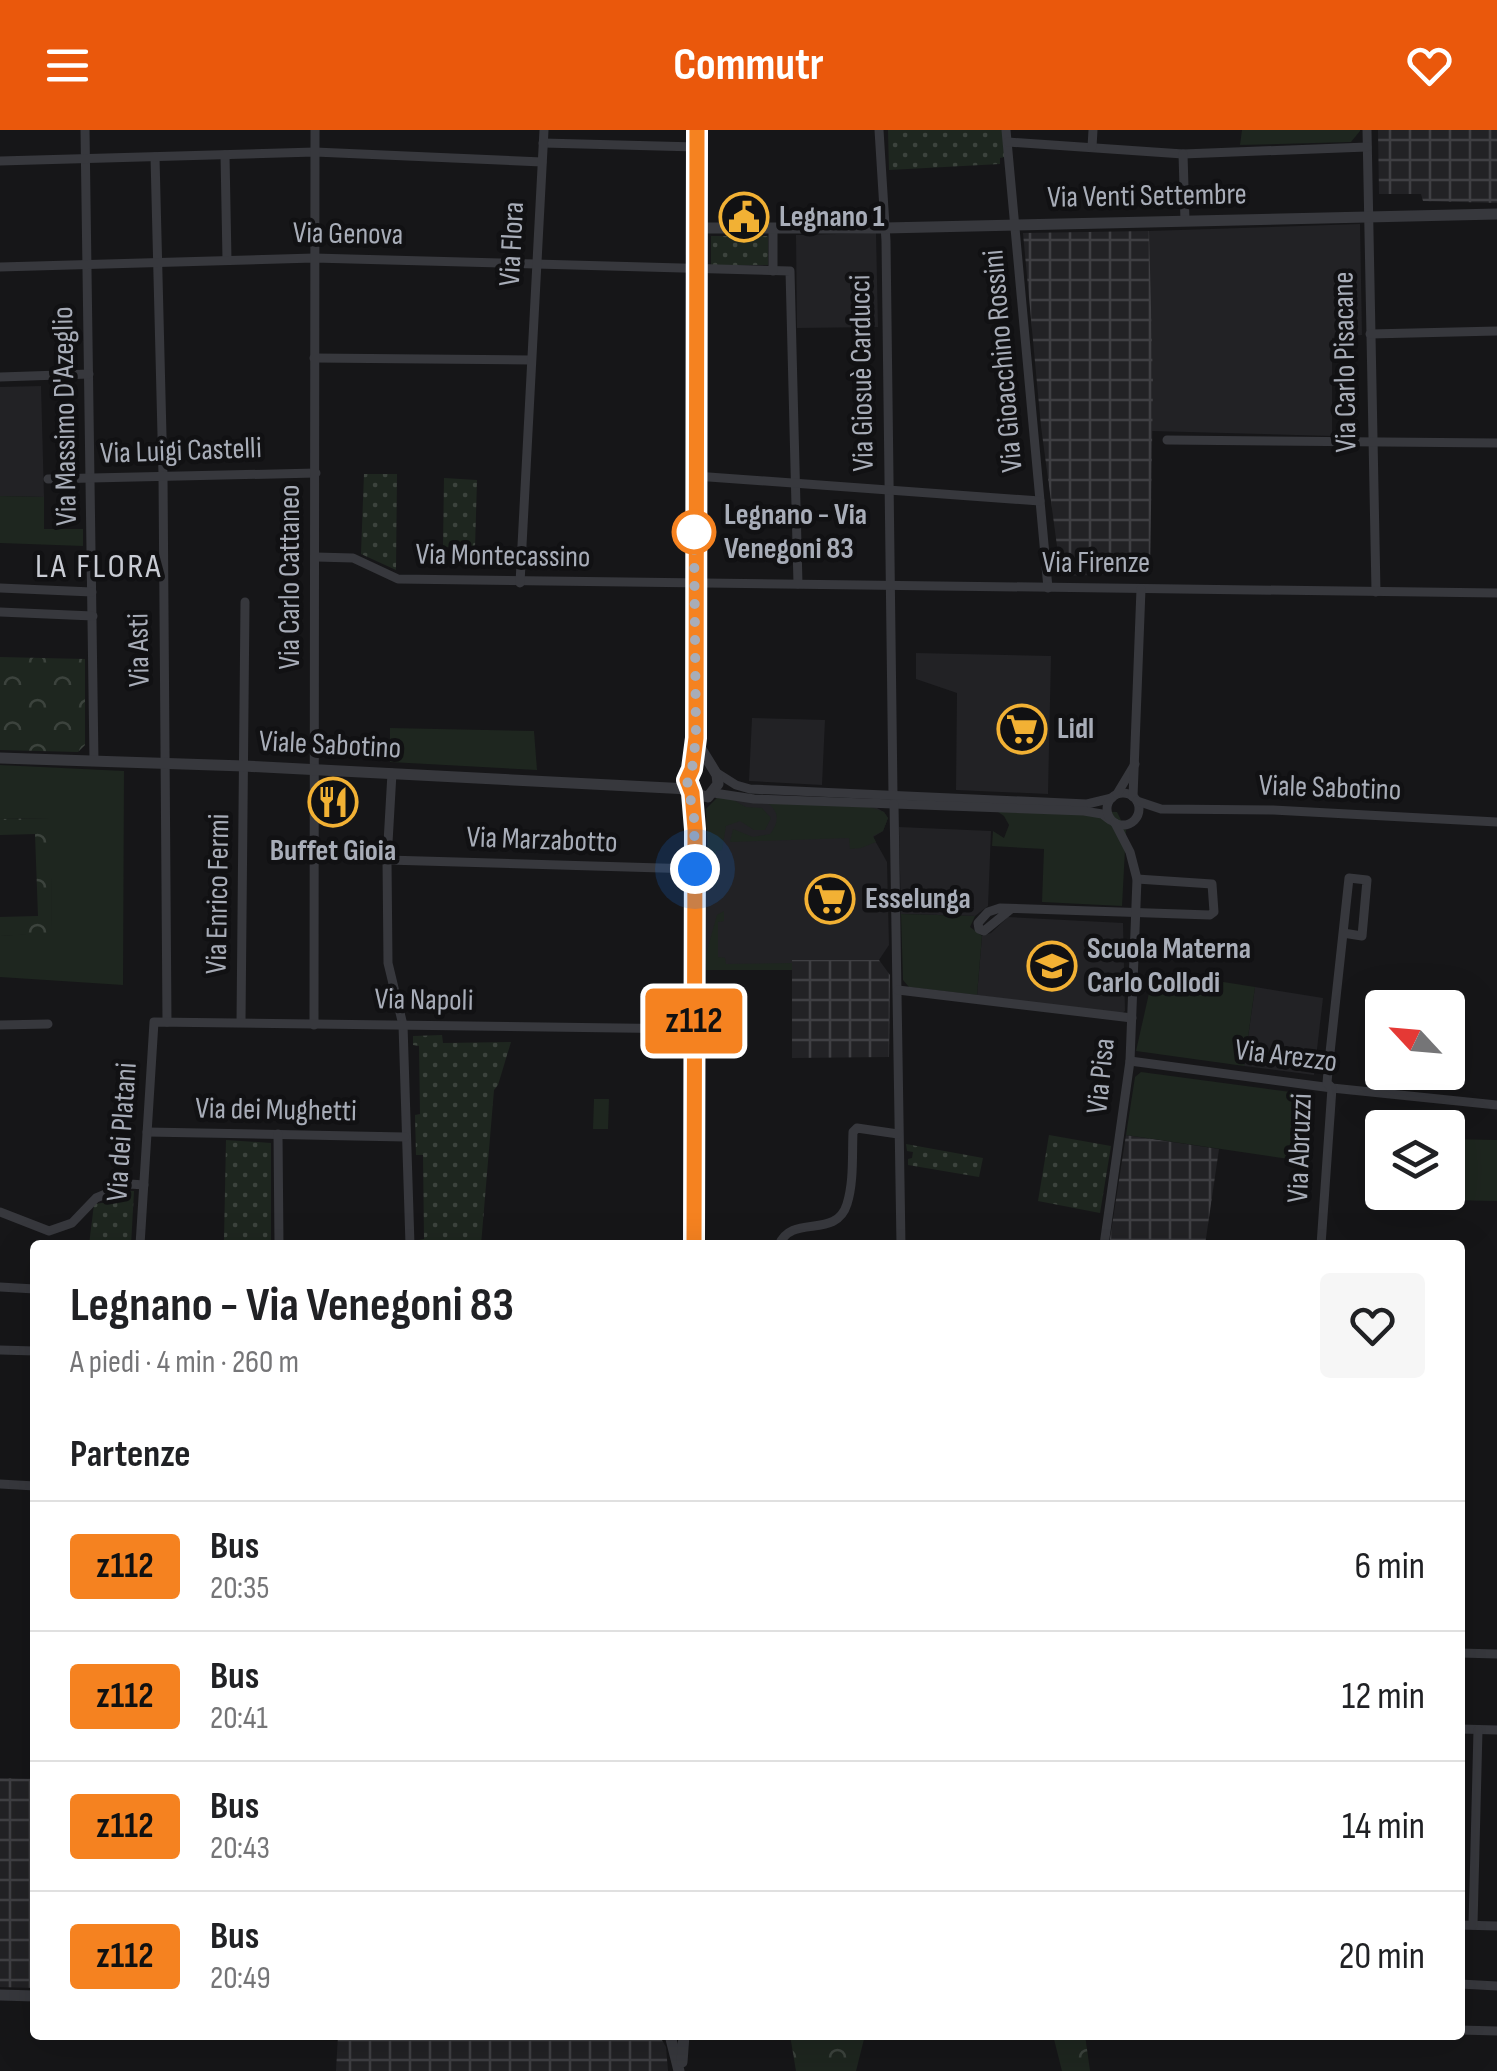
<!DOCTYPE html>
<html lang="it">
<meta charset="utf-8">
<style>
body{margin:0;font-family:"Sofia Sans Condensed",sans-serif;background:#f6f6f6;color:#202124;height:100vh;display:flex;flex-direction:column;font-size:38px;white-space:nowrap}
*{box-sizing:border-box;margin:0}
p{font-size:32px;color:#757577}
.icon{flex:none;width:55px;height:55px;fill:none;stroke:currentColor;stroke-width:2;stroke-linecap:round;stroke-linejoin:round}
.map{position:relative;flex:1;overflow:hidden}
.side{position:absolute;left:30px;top:1110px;width:1435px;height:800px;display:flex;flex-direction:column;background:#fff;border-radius:10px;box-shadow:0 10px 40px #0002}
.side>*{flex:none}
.badge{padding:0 20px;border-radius:8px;font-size:35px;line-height:65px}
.needle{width:65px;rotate:296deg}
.controls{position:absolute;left:1365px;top:860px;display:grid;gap:20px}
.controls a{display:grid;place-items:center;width:100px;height:100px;border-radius:10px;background:#fff;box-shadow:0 10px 40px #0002;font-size:50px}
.you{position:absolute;width:50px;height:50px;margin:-25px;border:8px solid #fff;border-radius:50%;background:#1a73e8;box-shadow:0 0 0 15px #1a73e833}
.map>.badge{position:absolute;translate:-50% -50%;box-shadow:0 0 0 5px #fff}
h2{padding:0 40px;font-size:38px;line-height:90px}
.round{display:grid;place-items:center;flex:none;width:105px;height:105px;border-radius:10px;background:#f6f6f6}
.headline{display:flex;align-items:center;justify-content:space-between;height:170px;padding:0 40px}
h1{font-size:48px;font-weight:700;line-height:75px}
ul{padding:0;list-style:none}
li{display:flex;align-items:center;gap:30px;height:130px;padding:0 40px;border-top:2px solid #e0e0e0}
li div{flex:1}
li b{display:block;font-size:38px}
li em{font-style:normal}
li .badge{min-width:110px;font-weight:700;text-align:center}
header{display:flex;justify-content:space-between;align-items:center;height:130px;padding:0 40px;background:#ea580c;color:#fff;font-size:45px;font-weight:700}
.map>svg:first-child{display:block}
.built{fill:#222225}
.industrial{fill:url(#industrial-grid)}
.grass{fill:#1e261f}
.forest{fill:url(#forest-crowns)}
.park{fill:url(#park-dots)}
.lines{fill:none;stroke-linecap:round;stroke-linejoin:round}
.minor{stroke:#37383d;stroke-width:9}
.tertiary{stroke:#37383d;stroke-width:11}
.line-casing{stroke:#fff;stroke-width:22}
.line{stroke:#f58220;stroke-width:15}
.walk{stroke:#a8adb8;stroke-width:10;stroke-dasharray:0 18}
.stop-dot{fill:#fff;stroke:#f58220;stroke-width:5}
.labels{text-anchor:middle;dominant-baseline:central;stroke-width:9;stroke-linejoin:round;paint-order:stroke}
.street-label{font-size:30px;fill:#a8adb8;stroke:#111113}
.poi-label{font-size:30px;font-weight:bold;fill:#a8adb8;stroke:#111113;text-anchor:start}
.stop-label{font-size:30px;font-weight:bold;fill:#a8adb8;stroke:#111113;text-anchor:start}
.quarter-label{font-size:35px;letter-spacing:2.5px;fill:#c9ccd4;stroke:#111113}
</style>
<header><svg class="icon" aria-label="menu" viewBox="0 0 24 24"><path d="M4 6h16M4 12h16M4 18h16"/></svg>Commutr<svg class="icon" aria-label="heart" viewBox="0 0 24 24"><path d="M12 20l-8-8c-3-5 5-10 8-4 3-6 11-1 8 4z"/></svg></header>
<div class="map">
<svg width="1497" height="1941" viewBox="0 0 1497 1941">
<defs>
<pattern id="industrial-grid" width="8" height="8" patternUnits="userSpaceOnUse" patternTransform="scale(2.5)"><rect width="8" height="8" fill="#222225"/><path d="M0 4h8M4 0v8" fill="none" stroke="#3f3f43"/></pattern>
<pattern id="forest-crowns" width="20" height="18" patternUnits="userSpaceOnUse" patternTransform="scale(2.5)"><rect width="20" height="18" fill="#1e261f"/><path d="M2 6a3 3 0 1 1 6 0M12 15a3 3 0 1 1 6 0" fill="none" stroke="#3c433d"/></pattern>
<pattern id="park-dots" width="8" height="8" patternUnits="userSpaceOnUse" patternTransform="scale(2.5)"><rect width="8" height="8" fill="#1e261f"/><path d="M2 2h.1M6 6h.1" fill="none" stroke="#3c433d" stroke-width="1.8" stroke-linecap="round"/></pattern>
</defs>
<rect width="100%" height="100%" fill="#161618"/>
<!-- built -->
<g class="built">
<polygon points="1360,94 1362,205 1332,208 1332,306 1151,301 1149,101"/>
<polygon points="876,103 878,197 797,198 796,105"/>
<polygon points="41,256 44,367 0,366 0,257"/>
<polygon points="916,523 1051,526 1048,664 956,660 957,563 916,549"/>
<polygon points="752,588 825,590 822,655 749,651"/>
<polygon points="717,668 877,678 884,682 888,688 883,701 873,707 887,732 889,815 879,830 793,830 792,840 706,840 703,803 704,746 708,729 706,679"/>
<polygon points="899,697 991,701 988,776 975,786 901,784"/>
<polygon points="1008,787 1123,793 1125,881 1120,885 977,865 982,806 991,803"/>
<polygon points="1255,857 1323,868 1314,945 1244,936"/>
</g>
<!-- industrial -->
<g class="industrial">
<polygon points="1378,0 1497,0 1497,73 1423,71 1421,64 1379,64"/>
<polygon points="1149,101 1153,254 1150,443 1061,446 1041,296 1023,103"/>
<polygon points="792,830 879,830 890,845 889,927 792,928"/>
<polygon points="1126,1005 1219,1019 1205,1115 1109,1115"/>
<polygon points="0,1648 35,1649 35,1858 0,1857"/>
<polygon points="338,1905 659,1905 666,1917 668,1941 336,1941"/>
</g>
<!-- grass -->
<g class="grass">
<polygon points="1242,0 1360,0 1360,1 1351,12 1240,15"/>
<polygon points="0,366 44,367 44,399 83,399 83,416 0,413"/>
<polygon points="390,598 534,601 537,640 390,632"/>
<polygon points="0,635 124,641 123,855 0,847 0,806 52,802 50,688 0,689"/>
<polygon points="726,666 746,677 762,678 771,688 765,700 754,700 740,691 726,696 722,720 716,721 717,760 708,729 706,679 717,668"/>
<path d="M 767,673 L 870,677 L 884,682 L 888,688 L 883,701 L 873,706 L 876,712 L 861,718 L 850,719 L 849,708 L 730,712 L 733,699 L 753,707 L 770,704 C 779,693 780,681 767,673 Z"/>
<polygon points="998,677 1117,682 1126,700 1122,776 1042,772 1044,719 992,716 993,701 1004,708 1009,695 1004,686 998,682"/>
<polygon points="724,781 724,791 718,792 718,827 725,828 726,834 792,833 792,840 706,840 706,824 717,785"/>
<polygon points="901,784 975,786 970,797 982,806 977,865 909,857 903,850"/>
<polygon points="1154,841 1255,857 1244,936 1136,921"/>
<polygon points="1141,942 1313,965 1309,1032 1126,1005 1135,947"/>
<polygon points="594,969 609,969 608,999 593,999"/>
<polygon points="1448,1009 1497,1010 1497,1071 1399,1069 1399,1063 1448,1062"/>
</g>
<!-- forest -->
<g class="forest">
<polygon points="0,527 85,529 85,615 78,622 0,620"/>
<polygon points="51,688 52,803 0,806 0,787 38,786 35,704 0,705 0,689"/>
<polygon points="790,1905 865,1905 856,1941 796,1941"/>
<polygon points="1053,1905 1085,1905 1090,1941 1062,1941"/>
</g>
<!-- park -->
<g class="park">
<polygon points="888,0 1003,0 1005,27 1000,28 1000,34 889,40"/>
<rect x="711" y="106" width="57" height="29"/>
<polygon points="364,344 397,344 396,440 361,424"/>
<polygon points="444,348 477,350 475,418 443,417"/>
<polygon points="442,905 443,913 511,912 498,955 494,960 481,1115 418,1115 418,1110 424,1109 423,1025 416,1025 415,985 420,984 419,916 413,915 413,906"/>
<polygon points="1049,1005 1111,1016 1100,1083 1038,1071"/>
<polygon points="226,1010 271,1013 271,1110 224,1110"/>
<polygon points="906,1014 983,1028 979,1047 908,1035 908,1029 912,1028 913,1022 907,1021"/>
<polygon points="128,1061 134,1061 131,1115 89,1115 94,1074 109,1072"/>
</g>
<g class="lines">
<!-- minor -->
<g class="minor">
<polyline points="85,0 94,631"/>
<polyline points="879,0 886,111 893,665"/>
<polyline points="1006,0 1048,458"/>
<polyline points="1367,0 1376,462"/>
<polyline points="1008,12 1183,24 1367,17"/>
<polyline points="543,13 697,17"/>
<polyline points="1092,17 1093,0"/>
<polyline points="1183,24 1185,91"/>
<polyline points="225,25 227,130"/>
<polyline points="155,27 163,345 167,892"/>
<polyline points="0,31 315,22 542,32"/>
<polyline points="0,137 314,128 790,141 798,454"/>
<polyline points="773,141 773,98"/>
<polyline points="1370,204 1497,201"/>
<polyline points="314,228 531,230"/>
<polyline points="0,247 89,244"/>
<polyline points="1167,310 1497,313"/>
<polyline points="695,346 1040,371"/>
<polyline points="48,349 316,343"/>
<polyline points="316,427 353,428 398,449 1497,463"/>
<polyline points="520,453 544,0"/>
<polyline points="0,458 92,462"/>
<polyline points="0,482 93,486"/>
<polyline points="392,643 387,730 388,833 403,895 410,1115"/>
<polyline points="717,643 736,655 750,659 1087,674 1112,668"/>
<polyline points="714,663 754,669 1084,681 1102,684 1110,690"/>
<circle cx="1123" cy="679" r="16"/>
<polyline points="1117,664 1135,634"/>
<polyline points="1133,667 1141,459"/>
<polyline points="1137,671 1161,679 1273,680 1497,692"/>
<polyline points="894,674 901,1115"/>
<polyline points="387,730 695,739"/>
<polyline points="1011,779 984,801 979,799 978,793 988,782 1000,778 1210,785 1214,782 1212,754 1137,749"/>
<polyline points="898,860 1132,888"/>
<polyline points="241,892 245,472"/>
<polyline points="0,895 48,894"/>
<polyline points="314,895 315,0"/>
<polyline points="1130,931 1332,958 1497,975"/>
<polyline points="147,1002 405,1007"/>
<polyline points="278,1004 279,1115"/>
<polyline points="0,1082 49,1101 72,1093 96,1068 130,1054 144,1055"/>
<polyline points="140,1115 154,892 694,899"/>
<path d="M 779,1115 C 792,1083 836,1110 847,1074 C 854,1052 852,1024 853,1002 L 857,998 L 898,1004"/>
<polyline points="1104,1115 1130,931 1137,749 1130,722 1115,693"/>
<path d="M 1321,1115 L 1332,958 L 1327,953 L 1328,941 C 1335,877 1342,813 1349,748 L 1367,750 L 1362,806 L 1343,803"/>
<polyline points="0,1157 35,1159"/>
<polyline points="0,1220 35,1221"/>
<polyline points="0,1354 35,1356"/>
<polyline points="1460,1523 1497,1524"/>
<polyline points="1460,1599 1497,1600"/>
<polyline points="1460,1795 1497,1796"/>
<polyline points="1473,1795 1478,1600"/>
<polyline points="1460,1854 1497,1856"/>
<polyline points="1460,1900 1497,1901"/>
</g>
<!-- tertiary -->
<g class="tertiary">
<polyline points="696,98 885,98 1497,84"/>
<polyline points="0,628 244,636 689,659"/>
<polyline points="691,663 708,667 718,654 717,645 698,614"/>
<polyline points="694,1115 695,699 687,650 693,639 696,608 697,0"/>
<polyline points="0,1865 35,1866"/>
<polyline points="670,1905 679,1941"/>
<polyline points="682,1932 684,1905"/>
</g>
</g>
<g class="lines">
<!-- line casing -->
<g class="line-casing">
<polyline id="line" points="694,1115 695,699 692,663 687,650 692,639 696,608 697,0"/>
</g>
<!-- line -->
<use href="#line" class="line"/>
<!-- walk -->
<polyline class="walk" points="694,402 696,608 692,639 687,650 694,688 695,739"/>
</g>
<!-- icons -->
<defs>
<g id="civic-ring" transform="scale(2.5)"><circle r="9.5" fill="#111113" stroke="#f2b134" stroke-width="1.5"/><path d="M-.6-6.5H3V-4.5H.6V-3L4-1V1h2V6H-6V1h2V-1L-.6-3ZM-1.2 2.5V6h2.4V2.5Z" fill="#f2b134"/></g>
<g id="supermarket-ring" transform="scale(2.5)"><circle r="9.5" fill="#111113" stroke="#f2b134" stroke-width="1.5"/><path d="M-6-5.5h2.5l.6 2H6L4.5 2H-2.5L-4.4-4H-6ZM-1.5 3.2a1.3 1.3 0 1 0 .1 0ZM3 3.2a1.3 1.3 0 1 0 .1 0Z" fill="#f2b134"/></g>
<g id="restaurant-ring" transform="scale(2.5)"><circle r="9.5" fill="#111113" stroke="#f2b134" stroke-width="1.5"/><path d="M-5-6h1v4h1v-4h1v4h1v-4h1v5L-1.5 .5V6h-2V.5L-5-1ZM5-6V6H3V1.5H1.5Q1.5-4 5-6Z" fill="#f2b134"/></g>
<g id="school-ring" transform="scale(2.5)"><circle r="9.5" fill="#111113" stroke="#f2b134" stroke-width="1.5"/><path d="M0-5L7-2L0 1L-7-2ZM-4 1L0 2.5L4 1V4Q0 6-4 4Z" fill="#f2b134"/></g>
</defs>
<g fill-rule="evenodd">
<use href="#civic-ring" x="744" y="87"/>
<use href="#supermarket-ring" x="1022" y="599"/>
<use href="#restaurant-ring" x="333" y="672"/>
<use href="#supermarket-ring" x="830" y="769"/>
<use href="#school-ring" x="1052" y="836"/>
</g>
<!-- markers -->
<circle class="stop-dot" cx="694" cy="402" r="20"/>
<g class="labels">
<!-- street labels -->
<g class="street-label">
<text transform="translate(1147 66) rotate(-1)">Via Venti Settembre</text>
<text transform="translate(348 104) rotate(1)">Via Genova</text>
<text transform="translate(512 114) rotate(-87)">Via Flora</text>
<text transform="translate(1003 231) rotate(-95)">Via Gioacchino Rossini</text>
<text transform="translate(1345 232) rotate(-91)">Via Carlo Pisacane</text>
<text transform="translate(862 243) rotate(-91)">Via Giosuè Carducci</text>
<text transform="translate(65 286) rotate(-91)">Via Massimo D'Azeglio</text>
<text transform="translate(181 321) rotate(-2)">Via Luigi Castelli</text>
<text transform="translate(503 426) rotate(1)">Via Montecassino</text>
<text x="1096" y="433">Via Firenze</text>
<text transform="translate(290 447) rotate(-90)">Via Carlo Cattaneo</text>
<text transform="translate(139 520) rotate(-91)">Via Asti</text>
<text transform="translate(330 615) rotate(3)">Viale Sabotino</text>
<text transform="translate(1330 658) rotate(2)">Viale Sabotino</text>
<text transform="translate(542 710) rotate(2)">Via Marzabotto</text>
<text transform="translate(218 764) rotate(-89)">Via Enrico Fermi</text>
<text transform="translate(424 870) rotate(1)">Via Napoli</text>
<text transform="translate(1286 926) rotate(7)">Via Arezzo</text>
<text transform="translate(1101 946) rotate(-84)">Via Pisa</text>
<text transform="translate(276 980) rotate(1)">Via dei Mughetti</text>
<text transform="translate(122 1002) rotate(-86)">Via dei Platani</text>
<text transform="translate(1300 1018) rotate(-88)">Via Abruzzi</text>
</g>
<!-- poi labels -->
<g class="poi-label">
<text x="779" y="87">Legnano 1</text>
<text x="1057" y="599">Lidl</text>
<text x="333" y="721" text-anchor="middle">Buffet Gioia</text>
<text x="865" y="769">Esselunga</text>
<text x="1087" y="819">Scuola Materna<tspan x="1087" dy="34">Carlo Collodi</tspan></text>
</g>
<!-- stop labels -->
<g class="stop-label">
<text x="724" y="385">Legnano - Via<tspan x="724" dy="34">Venegoni 83</tspan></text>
</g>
<!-- quarter labels -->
<g class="quarter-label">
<text x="99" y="436">LA FLORA</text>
</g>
</g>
</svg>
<div class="controls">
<a><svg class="needle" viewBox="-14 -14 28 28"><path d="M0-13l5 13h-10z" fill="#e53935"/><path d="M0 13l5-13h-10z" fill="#757577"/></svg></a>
<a><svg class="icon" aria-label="layers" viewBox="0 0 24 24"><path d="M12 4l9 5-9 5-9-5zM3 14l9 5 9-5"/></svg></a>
</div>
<div class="you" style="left:695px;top:739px"></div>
<b class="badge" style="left:694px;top:891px;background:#f58220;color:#111">z112</b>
<section class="side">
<div class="headline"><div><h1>Legnano - Via Venegoni 83</h1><p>A piedi · 4 min · 260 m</p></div><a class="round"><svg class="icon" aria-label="heart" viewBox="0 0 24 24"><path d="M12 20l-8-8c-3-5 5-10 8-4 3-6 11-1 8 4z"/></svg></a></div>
<h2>Partenze</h2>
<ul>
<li><span class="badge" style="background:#f58220;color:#111">z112</span><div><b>Bus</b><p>20:35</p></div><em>6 min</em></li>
<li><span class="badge" style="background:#f58220;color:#111">z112</span><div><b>Bus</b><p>20:41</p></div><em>12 min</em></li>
<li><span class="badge" style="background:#f58220;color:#111">z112</span><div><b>Bus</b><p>20:43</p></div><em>14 min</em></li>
<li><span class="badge" style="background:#f58220;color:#111">z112</span><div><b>Bus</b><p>20:49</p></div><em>20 min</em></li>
</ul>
</section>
</div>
